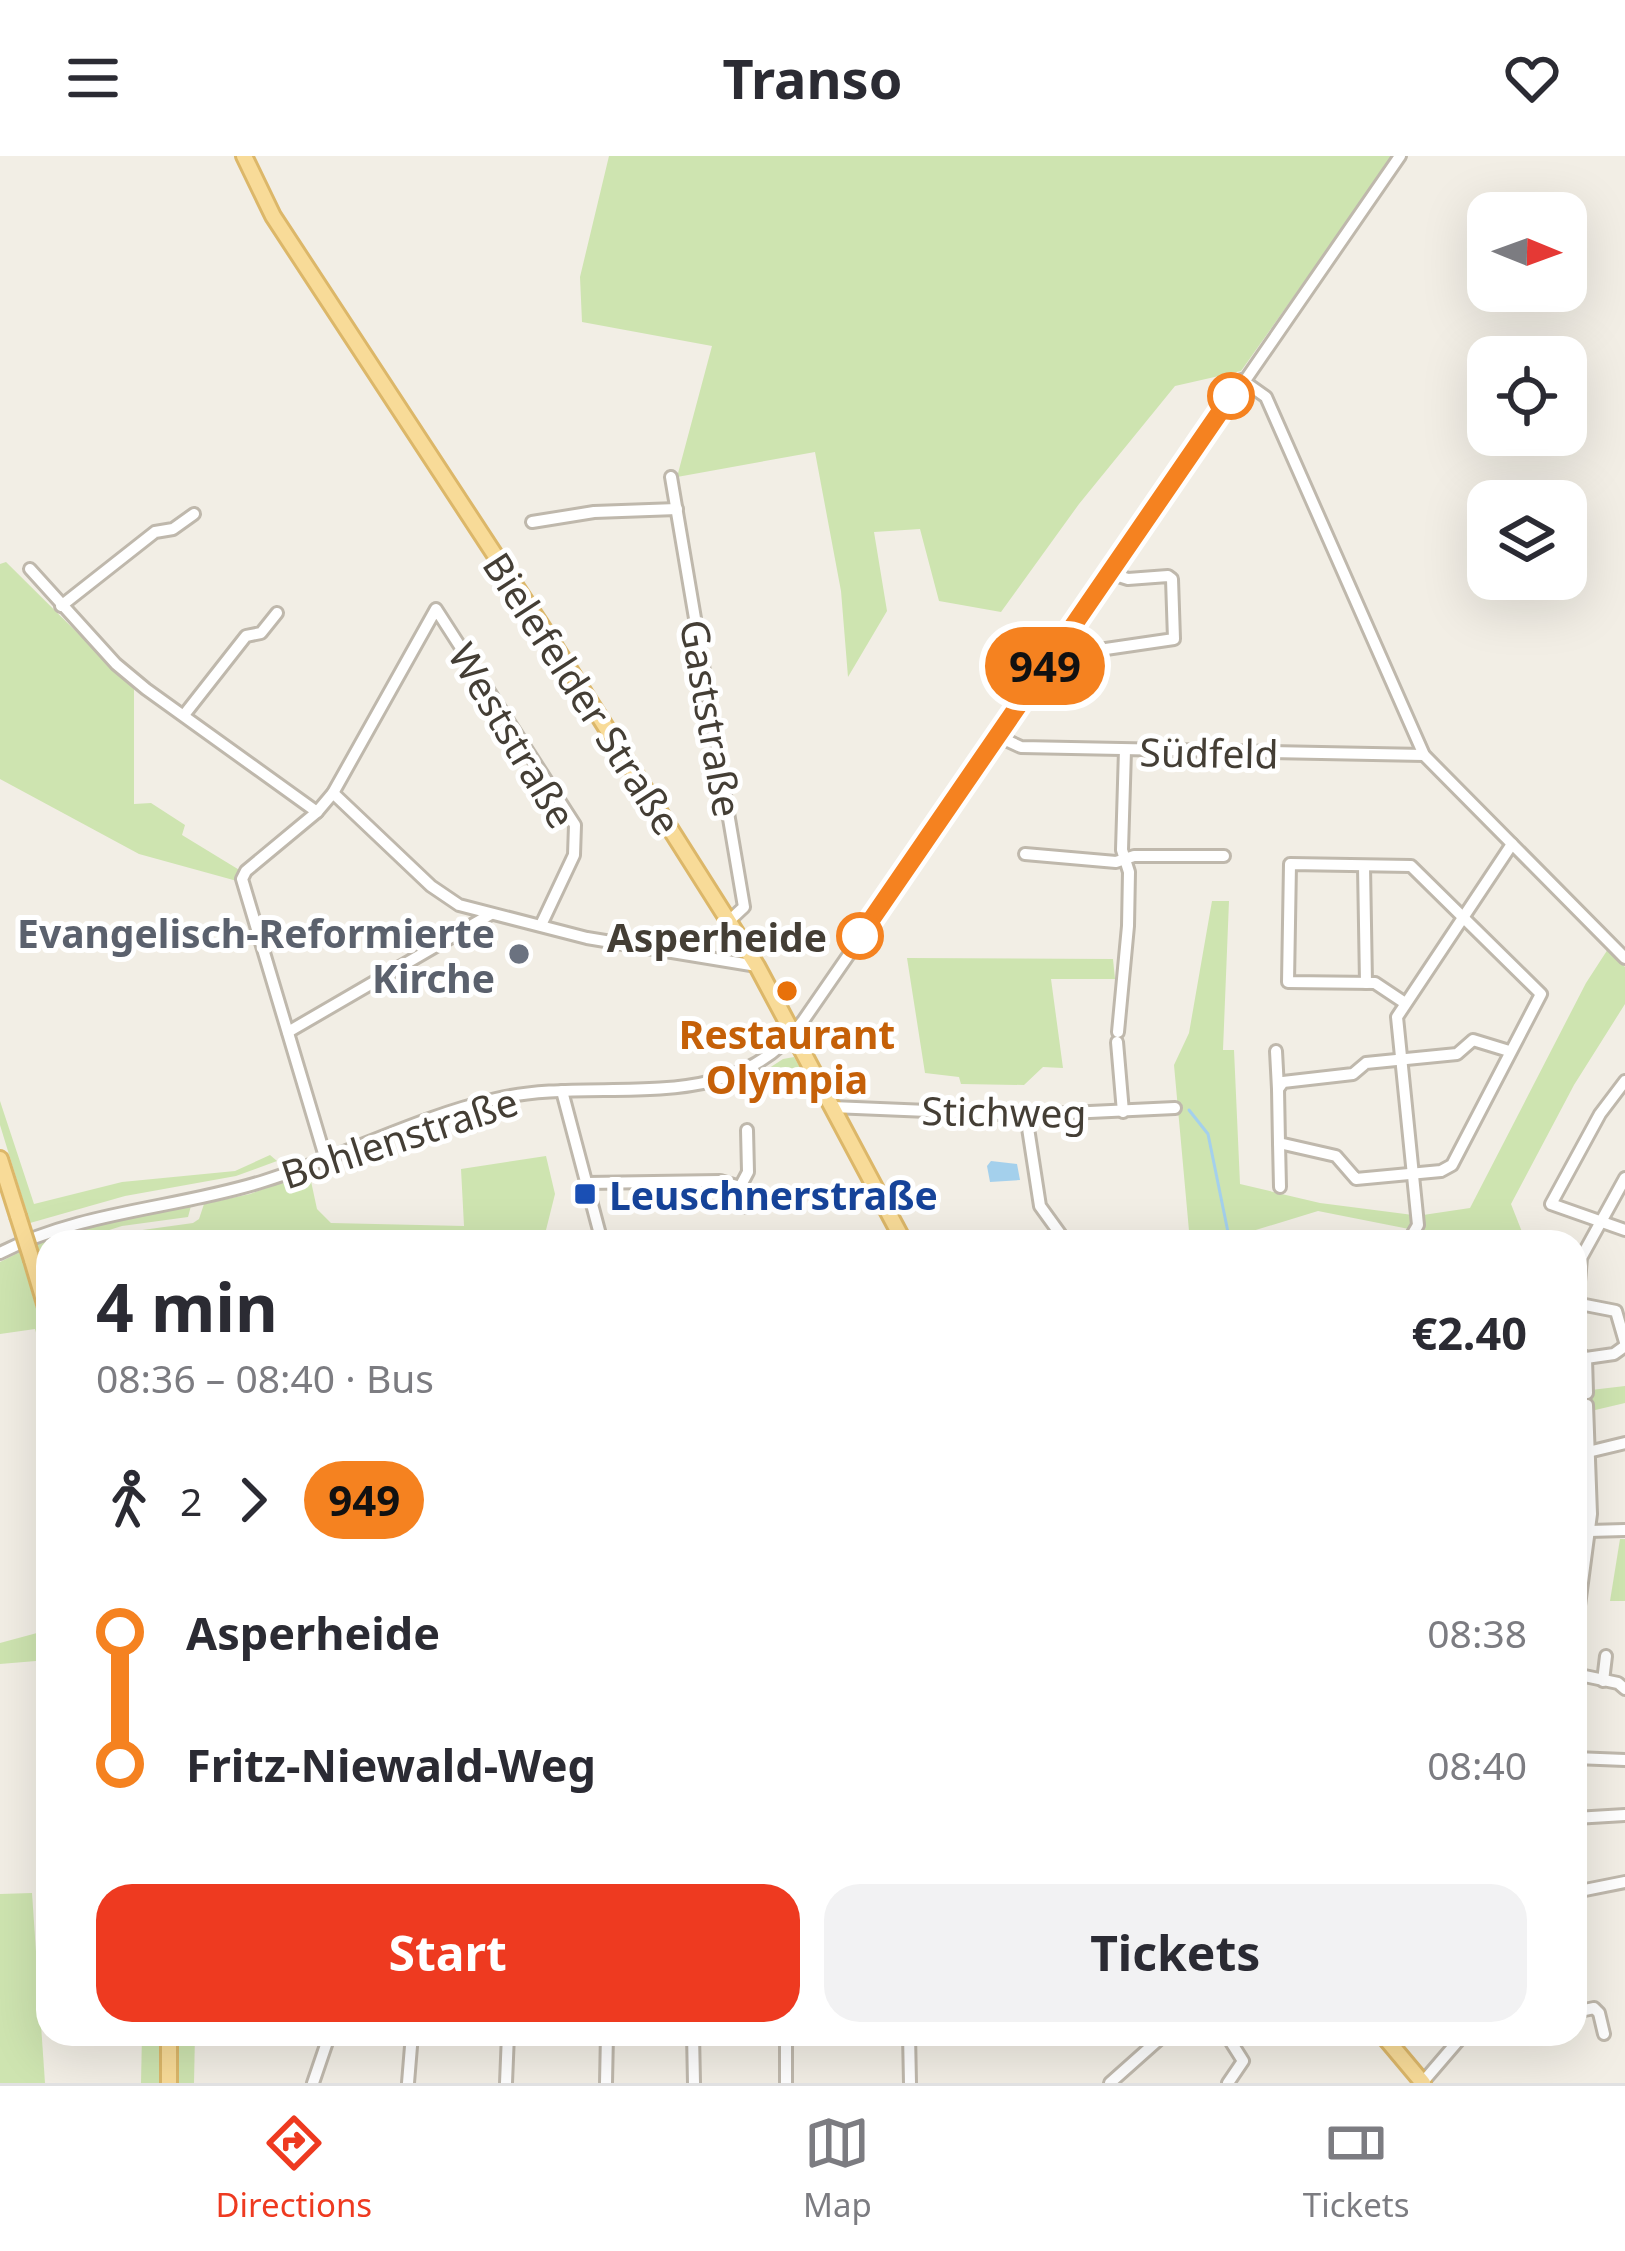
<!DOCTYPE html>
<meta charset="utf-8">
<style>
body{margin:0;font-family:"Noto Sans",sans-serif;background:#f2f2f3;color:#2b2b33;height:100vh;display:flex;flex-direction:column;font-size:45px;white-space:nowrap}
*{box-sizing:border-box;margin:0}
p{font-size:39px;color:#7c7c81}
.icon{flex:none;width:66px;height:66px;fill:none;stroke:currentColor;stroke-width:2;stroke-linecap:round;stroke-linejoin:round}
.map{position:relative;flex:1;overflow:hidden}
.drawer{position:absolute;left:36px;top:1074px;width:1551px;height:816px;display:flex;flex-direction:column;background:#fff;border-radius:36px;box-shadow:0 12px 48px #0002}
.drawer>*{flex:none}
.badge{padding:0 24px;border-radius:39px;font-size:42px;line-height:78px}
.needle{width:78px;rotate:91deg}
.fabs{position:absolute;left:1467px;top:36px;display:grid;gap:24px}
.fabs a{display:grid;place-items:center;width:120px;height:120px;border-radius:24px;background:#fff;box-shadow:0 12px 48px #0002;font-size:60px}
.map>.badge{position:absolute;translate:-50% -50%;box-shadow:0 0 0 6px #fff}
.legs{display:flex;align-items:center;gap:18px;height:132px;padding:0 60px;font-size:39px}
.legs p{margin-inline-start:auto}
.headline{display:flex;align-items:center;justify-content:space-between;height:204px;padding:0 60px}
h1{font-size:66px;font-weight:700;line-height:90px}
.primary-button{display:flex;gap:24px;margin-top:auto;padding:24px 60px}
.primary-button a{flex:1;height:138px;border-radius:36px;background:#ee3a20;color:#fff;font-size:48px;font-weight:700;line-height:138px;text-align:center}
.primary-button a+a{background:#f2f2f3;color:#2b2b33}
ul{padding:0 60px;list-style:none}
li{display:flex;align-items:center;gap:42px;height:132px;font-size:45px}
li i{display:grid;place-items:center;width:18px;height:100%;margin:0 15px;background:currentColor}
li i::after{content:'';width:30px;height:30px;margin:-15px;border:9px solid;border-radius:50%;background:#fff}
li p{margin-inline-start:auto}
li:first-child i{background:linear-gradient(#0000 50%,currentColor 0)}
li:last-child i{background:linear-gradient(currentColor 50%,#0000 0)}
header{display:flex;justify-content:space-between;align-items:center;height:156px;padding:0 60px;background:#fff;font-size:54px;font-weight:700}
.tab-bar{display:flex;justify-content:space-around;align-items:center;height:168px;border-top:3px solid #e1e1e2;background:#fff;font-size:33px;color:#7c7c81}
.tab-bar a{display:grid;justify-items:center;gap:6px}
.tab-bar .current{color:#ee3a20}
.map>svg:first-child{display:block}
.green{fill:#cee4b0}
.water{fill:#a4d0ec}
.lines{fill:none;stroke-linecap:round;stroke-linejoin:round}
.stream{stroke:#a4d0ec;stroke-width:3}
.minor-casing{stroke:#bfb8ac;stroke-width:16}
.major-casing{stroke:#dcb769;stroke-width:20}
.minor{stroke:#fff;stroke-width:10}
.major{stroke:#f8db98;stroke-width:14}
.major-bridge-casing{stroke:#dcb769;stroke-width:20;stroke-linecap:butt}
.major-bridge{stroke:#f8db98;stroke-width:14}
.line-1-casing{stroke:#fff;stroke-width:27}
.line-1{stroke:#f58220;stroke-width:18}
.stop-1-dot{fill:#fff;stroke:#f58220;stroke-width:6}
.worship-dot{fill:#6b7280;stroke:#fff;stroke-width:4.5}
.food-dot{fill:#e8710a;stroke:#fff;stroke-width:4.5}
.transit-dot{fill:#1a4fb4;stroke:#fff;stroke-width:4.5}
.labels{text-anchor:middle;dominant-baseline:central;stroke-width:10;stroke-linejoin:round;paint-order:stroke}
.street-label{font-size:39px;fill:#443e35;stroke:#fff}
.worship-label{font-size:39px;font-weight:bold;fill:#5b616d;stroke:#fff;text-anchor:end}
.stop-label{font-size:39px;font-weight:bold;fill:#443e35;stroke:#fff;text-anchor:end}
.food-label{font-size:39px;font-weight:bold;fill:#c56008;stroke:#fff}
.transit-label{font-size:39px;font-weight:bold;fill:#164399;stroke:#fff;text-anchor:start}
</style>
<header><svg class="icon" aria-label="menu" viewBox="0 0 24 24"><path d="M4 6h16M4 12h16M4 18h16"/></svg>Transo<svg class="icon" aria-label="heart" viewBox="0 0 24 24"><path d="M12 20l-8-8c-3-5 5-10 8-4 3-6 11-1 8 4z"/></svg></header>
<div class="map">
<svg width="1625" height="1927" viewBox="0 0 1625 1927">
<rect width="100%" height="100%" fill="#f2eee5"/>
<!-- green -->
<g class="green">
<polygon points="609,0 1393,0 1241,215 1175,230 1079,348 1001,456 939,445 920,373 874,376 887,455 848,521 841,435 815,296 677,321 712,190 582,166 580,121"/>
<polygon points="6,406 134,533 134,648 151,647 185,669 182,679 241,715 237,725 139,698 0,623 0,408"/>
<polygon points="1212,745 1229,745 1223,894 1234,894 1240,1028 1320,1047 1413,1059 1409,1073 1318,1055 1246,1077 1247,1086 1190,1086 1174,909 1189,877"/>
<polygon points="1608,793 1625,811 1625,848 1574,929 1511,1048 1526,1086 1451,1086 1452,1081 1419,1075 1423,1059 1470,1052 1586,827"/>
<polygon points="907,802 1113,803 1115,823 1051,823 1063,912 1043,911 1024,929 961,928 959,921 925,917"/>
<polygon points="794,901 812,932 807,936 739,932 783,903"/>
<polygon points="0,945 34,1048 122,1026 235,1015 270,999 277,1005 236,1020 125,1040 30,1067 0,969"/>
<polygon points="546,1000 555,1038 543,1086 94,1086 128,1076 193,1067 199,1063 204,1048 250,1038 309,1016 317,1053 331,1067 464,1070 461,1013"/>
<polygon points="181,1050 191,1050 188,1061 122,1070 71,1086 48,1086 48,1125 36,1087 131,1059"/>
<polygon points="20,1096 48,1193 48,1219 35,1173 0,1178 0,1106"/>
<polygon points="1625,1230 1625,1247 1591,1255 1591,1234"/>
<polygon points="1620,1383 1625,1383 1625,1445 1610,1445"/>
<polygon points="48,1474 48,1504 0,1508 0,1487"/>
<polygon points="32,1737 45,1927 0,1927 0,1738"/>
<polygon points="142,1878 159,1878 159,1927 141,1927"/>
<polygon points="179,1878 195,1878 194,1927 179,1927"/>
</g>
<!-- water -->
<polygon class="water" points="991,1005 1017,1008 1020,1024 990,1026 987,1010"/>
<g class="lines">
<!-- stream -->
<polyline class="stream" points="1189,954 1208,978 1230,1086"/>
<!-- minor casing -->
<g class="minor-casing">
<g id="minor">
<polyline points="1242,224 1266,241 1424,599 1625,802"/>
<polyline points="671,321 744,751 729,765"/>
<polyline points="532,366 594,356 677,353"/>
<polyline points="30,413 116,508 146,533 317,656"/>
<polyline points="61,450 155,376 173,373 194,358"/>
<polyline points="1064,483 1099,494 1174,483 1172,423 1168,420 1128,423 1109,417"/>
<polyline points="184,559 246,480 261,477 277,457"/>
<polyline points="997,580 1021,591 1424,599"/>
<polyline points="333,637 431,730 459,749 587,782 757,810"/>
<polyline points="1025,698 1116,706 1134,700 1224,700"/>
<polyline points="1364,710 1366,827"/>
<polyline points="1405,847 1375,827 1288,826 1290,708 1411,710 1541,838 1452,1009 1441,1015 1356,1023 1336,1000 1279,987 1278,933 1283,926 1353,918 1366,907 1457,898 1473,884 1509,895"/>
<polyline points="288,876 491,758"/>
<polyline points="1118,876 1128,770 1129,716 1122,694 1125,594"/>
<polyline points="1117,886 1123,956"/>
<polyline points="1276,895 1278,933"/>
<polyline points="1625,925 1600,958 1551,1048 1625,1074"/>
<polyline points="562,935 602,1086"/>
<polyline points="832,951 1026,959 1175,952"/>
<polyline points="1026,959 1040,1050 1066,1086"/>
<polyline points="1279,987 1280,1031"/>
<polyline points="326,1004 242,723 246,715 317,656 333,637 436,453 575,669 574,699 541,769"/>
<polyline points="587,1027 720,1025 740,1031 748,1016 747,974"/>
<polyline points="732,1030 737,1050 751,1051"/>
<polyline points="919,1086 989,1086"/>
<polyline points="1408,1086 1418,1069 1397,861 1512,688"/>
<path d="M 0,1097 C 84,1054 176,1053 264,1025 C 342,1001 417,961 496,943 C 601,918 729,966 803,865 L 1400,0"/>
<polyline points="1575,1147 1616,1155 1625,1186"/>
<polyline points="1575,1173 1581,1102 1625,1022"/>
<polyline points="1575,1194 1586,1202 1587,1237"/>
<polyline points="1586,1202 1614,1198 1625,1190"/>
<polyline points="1588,1296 1625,1287"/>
<polyline points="1589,1375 1625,1374"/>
<polyline points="1575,1480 1591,1358 1587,1249"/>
<polyline points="1575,1518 1618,1527 1625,1533"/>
<polyline points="1603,1525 1606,1500"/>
<polyline points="1575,1602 1625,1604"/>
<polyline points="1575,1662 1625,1659"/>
<polyline points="1575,1736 1625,1726"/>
<polyline points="1575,1856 1594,1852 1599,1857 1604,1878"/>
<polyline points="693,1878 694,1927"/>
<polyline points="786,1878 786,1927"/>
<polyline points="909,1878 910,1927"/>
<polyline points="1226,1878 1243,1905 1228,1927"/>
<polyline points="313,1927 327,1886"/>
<polyline points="408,1927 412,1878"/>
<polyline points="506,1927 508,1878"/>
<polyline points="606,1927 607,1878"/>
<polyline points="1110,1927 1165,1878"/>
<polyline points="1422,1927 1464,1878"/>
</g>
</g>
<!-- major casing -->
<g class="major-casing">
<g id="major">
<polyline points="244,0 273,60 550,483 757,810 904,1086"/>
<polyline points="0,1003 18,1060"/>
<polyline points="32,1104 48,1158"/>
<polyline points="1382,1878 1423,1927"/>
<polyline points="169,1927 169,1878"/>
</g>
</g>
<!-- minor -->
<use href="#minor" class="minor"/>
<!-- major -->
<use href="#major" class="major"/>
<!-- major-bridge casing -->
<g class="major-bridge-casing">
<polyline id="major-bridge" points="18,1060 32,1104"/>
</g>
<!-- major-bridge -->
<use href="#major-bridge" class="major-bridge"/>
</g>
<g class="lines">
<!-- line-1 casing -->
<g class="line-1-casing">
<polyline id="line-1" points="860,780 1231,240"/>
</g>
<!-- line-1 -->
<use href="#line-1" class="line-1"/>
</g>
<!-- markers -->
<g class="stop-1-dot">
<circle cx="1231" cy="240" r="21"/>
<circle cx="860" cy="780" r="21"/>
</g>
<circle class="worship-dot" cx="519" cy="798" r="12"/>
<circle class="food-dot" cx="787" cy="835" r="12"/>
<rect class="transit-dot" x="573" y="1026" width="24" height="24" rx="6"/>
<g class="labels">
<!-- street labels -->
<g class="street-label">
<text transform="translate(583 537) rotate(57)">Bielefelder Straße</text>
<text transform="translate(712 562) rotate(80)">Gaststraße</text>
<text transform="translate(513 579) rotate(59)">Weststraße</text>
<text transform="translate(1209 596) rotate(1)">Südfeld</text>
<text transform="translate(1004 955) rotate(1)">Stichweg</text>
<text transform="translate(399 981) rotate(-18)">Bohlenstraße</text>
</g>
<!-- worship labels -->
<g class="worship-label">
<text x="495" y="776">Evangelisch-Reformierte<tspan x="495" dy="45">Kirche</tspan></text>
</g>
<!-- stop labels -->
<g class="stop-label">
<text x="827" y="780">Asperheide</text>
</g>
<!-- food labels -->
<g class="food-label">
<text x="787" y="877">Restaurant<tspan x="787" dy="45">Olympia</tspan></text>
</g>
<!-- transit labels -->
<g class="transit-label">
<text x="609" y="1038">Leuschnerstraße</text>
</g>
</g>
</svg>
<div class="fabs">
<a><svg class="needle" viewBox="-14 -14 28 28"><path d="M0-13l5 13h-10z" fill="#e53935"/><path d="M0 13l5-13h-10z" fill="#7c7c81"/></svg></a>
<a><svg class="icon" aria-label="locate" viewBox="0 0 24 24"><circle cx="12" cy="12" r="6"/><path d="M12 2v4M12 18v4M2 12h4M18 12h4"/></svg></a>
<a><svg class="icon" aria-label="layers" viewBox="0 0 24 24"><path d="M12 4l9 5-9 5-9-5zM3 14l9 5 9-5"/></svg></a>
</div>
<b class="badge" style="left:1045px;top:510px;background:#f58220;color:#111">949</b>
<section class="drawer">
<div class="headline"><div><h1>4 min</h1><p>08:36 – 08:40 · Bus</p></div><b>€2.40</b></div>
<div class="legs"><svg class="icon" aria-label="walk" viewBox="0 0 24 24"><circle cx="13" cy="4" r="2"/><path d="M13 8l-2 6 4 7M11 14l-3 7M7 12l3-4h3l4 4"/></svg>2<svg class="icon" aria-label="forward" viewBox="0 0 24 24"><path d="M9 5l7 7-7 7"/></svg><b class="badge" style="background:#f58220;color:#111">949</b></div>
<ul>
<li><i style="color:#f58220"></i><b>Asperheide</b><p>08:38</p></li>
<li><i style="color:#f58220"></i><b>Fritz-Niewald-Weg</b><p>08:40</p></li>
</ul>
<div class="primary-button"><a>Start</a><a>Tickets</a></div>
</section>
</div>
<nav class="tab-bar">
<a class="current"><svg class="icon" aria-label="directions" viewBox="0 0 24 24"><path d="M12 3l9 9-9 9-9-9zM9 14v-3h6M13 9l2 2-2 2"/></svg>Directions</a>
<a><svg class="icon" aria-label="map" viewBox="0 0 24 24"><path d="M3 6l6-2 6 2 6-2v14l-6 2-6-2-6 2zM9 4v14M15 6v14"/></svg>Map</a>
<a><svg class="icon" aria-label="tickets" viewBox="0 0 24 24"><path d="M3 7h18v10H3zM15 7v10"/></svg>Tickets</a>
</nav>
